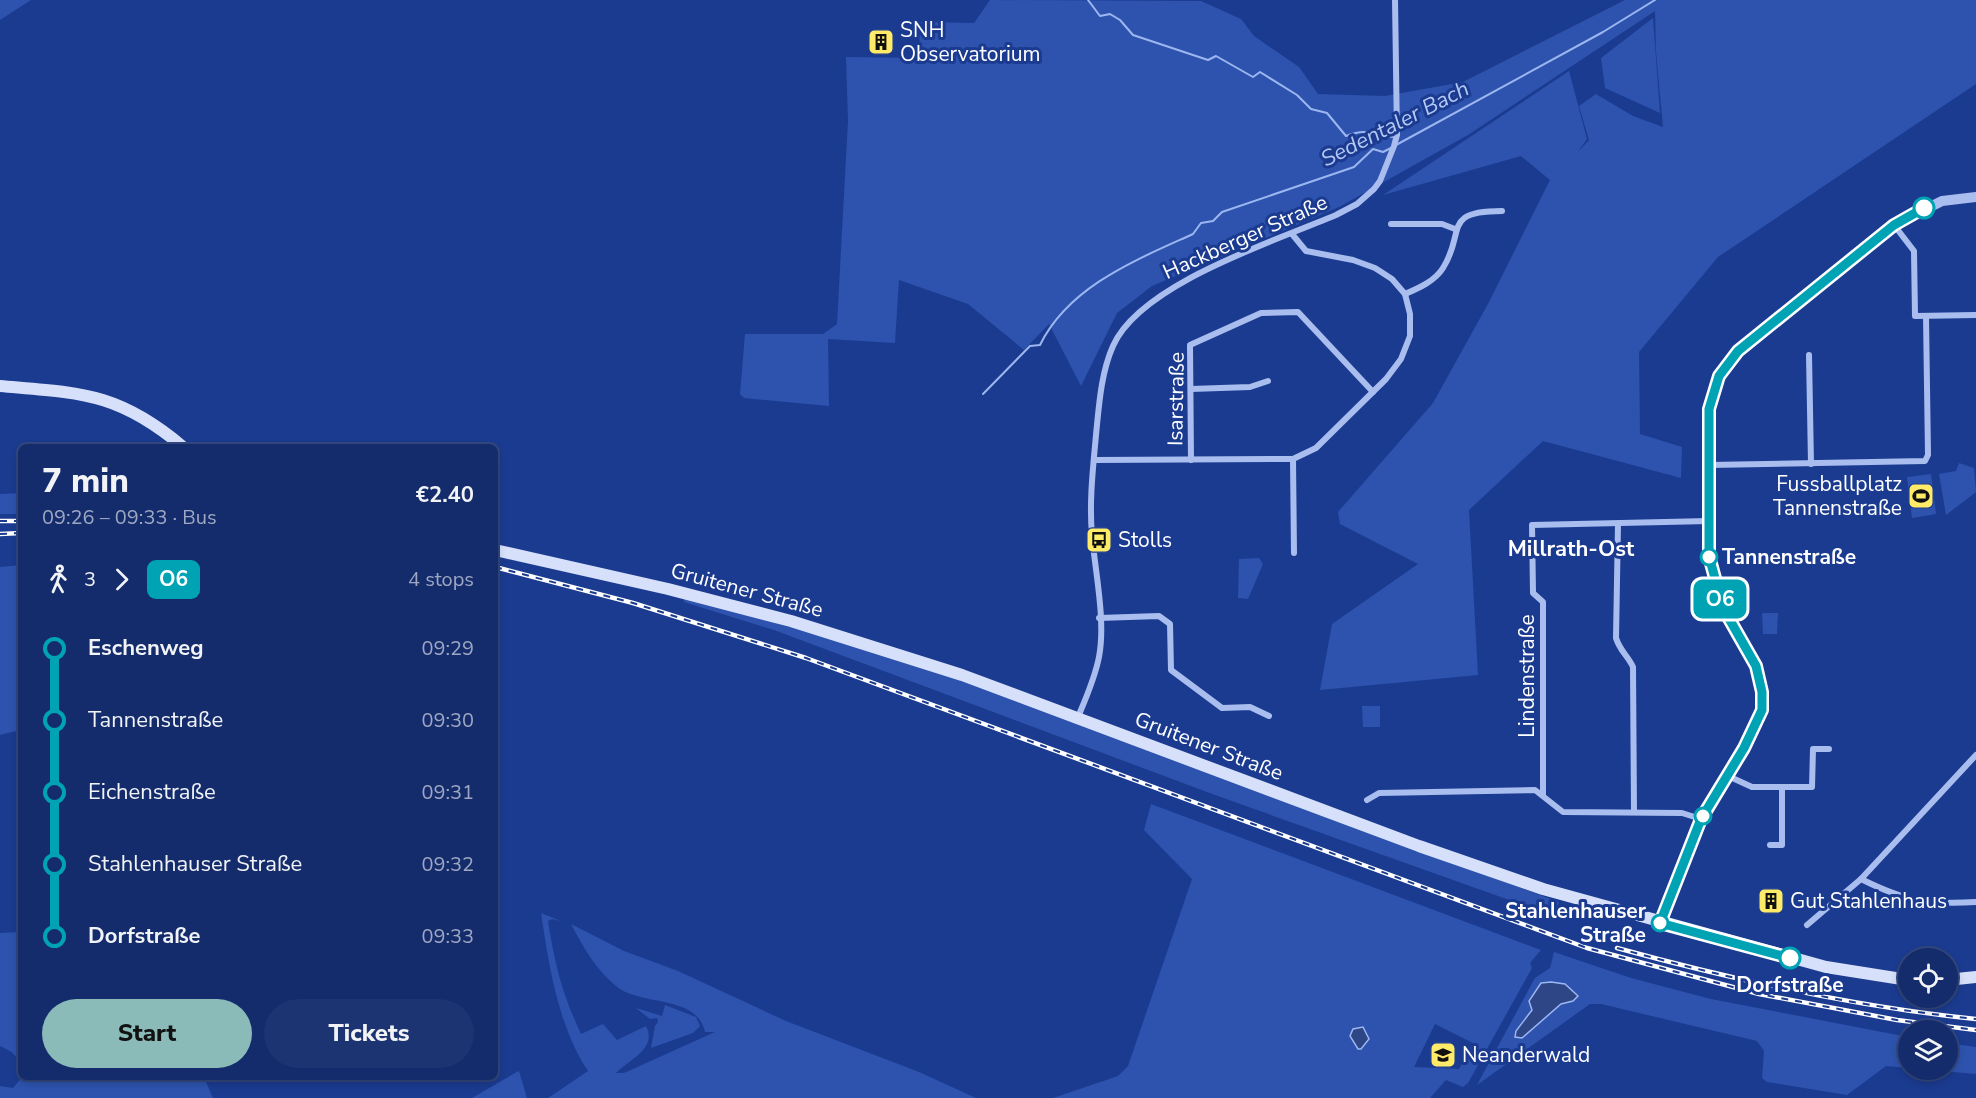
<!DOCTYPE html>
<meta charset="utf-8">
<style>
body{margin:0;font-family:"Nunito Sans",sans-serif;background:#1d3472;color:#f1f3f6;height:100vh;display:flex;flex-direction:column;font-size:22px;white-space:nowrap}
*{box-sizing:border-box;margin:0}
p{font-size:20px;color:#9da7c2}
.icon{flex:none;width:33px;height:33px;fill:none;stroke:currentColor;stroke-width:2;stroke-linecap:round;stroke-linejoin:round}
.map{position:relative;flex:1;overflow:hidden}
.side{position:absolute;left:18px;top:444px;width:480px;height:636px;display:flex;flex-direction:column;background:#142c6c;border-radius:9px;box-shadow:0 3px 9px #0003,0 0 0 2px #33487f}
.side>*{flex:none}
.badge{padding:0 12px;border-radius:9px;font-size:21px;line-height:39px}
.fabs{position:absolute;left:1898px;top:948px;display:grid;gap:12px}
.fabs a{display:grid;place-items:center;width:60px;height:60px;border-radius:50%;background:#142c6c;box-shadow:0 3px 9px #0003,0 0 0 2px #33487f;font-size:30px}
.map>.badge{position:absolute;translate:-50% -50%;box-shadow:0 0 0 3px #fff}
.legs{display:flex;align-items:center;gap:9px;height:66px;padding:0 24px;font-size:20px}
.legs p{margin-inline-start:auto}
.headline{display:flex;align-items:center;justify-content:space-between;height:102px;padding:0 24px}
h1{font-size:33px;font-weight:800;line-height:45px}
.cta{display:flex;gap:12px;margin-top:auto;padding:12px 24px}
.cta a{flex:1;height:69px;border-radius:36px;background:#8bbbb9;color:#111;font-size:24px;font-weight:800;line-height:69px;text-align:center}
.cta a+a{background:#1d3472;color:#f1f3f6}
ul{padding:0 24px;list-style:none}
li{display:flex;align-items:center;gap:21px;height:72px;font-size:22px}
li i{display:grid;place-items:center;width:9px;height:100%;margin:0 8px;background:currentColor}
li i::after{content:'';width:15px;height:15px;margin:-8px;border:4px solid;border-radius:50%;background:#142c6c}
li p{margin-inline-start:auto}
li:first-child i{background:linear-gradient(#0000 50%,currentColor 0)}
li:last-child i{background:linear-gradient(currentColor 50%,#0000 0)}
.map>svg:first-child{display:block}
.green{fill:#2d53ae;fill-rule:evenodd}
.water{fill:#2f4686;stroke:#9cb6f0;stroke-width:1.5}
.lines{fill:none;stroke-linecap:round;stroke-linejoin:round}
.stream{stroke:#9cb6f0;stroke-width:2}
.minor{stroke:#a9bdee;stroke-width:6}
.tertiary{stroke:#a9bdee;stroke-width:10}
.secondary{stroke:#d6e0fa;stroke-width:12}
.rail-casing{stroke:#fff;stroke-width:4.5}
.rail{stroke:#1b3b90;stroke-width:2;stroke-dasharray:7;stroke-linecap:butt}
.line-1-casing{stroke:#fff;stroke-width:14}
.line-1{stroke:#00a3b4;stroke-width:9}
.stop-1-dot{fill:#fff;stroke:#00a3b4;stroke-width:3}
.labels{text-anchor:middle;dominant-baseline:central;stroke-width:6;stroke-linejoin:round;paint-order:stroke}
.poi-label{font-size:21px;fill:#fff;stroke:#1b3b90;text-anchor:start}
.street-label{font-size:21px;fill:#fff;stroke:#1b3b90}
.stop-label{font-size:21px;font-weight:bold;fill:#fff;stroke:#1b3b90;text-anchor:start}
.water-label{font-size:22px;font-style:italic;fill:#b5c8f5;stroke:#1b3b90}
.neighbourhood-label{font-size:22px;font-weight:bold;fill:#fff;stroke:#1b3b90}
</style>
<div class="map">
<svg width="1976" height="1098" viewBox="0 0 1976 1098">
<rect width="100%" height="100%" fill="#1b3b90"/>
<!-- green -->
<g class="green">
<polygon points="0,0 31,0 0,20"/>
<polygon points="990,0 1201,1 1241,19 1254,36 1299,67 1318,94 1385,96 1463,82 1625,0 1976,0 1976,84 1718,257 1639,352 1640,434 1682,447 1681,478 1543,441 1469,510 1478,675 1320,690 1332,624 1418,564 1340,524 1338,512 1433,403 1489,302 1550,180 1521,156 1383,195 1569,71 1587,139 1578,152 1589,140 1579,106 1596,94 1633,116 1663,127 1656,52 1655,11 1468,135 1339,207 1152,286 1117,313 1081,386 1049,324 1024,350 968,304 899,280 895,343 828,339 829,406 744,398 740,394 745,334 823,334 837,324 848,121 846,57 920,58 919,22 974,23"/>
<polygon points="1653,18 1660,113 1605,88 1601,58"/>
<polygon points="1959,463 1974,468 1976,492 1946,515 1939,474 1956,471"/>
<polygon points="1931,474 1936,514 1912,518 1907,477"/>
<polygon points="21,493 21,514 0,514 0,494"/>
<polygon points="1259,558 1263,564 1248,599 1238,598 1239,559"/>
<polygon points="21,565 21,725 20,730 0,735 0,567"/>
<polygon points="684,597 783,624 947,674 1559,902 1554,916 1215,795 774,630 684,602"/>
<polygon points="1762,613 1778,613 1777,634 1763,634"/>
<polygon points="1362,706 1380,706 1380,727 1363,727"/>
<path d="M 1151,804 L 1541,950 L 1530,963 L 1532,968 L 1468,1083 L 1463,1087 L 1446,1080 L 1430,1098 L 1053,1098 L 1118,1076 L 1128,1066 L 1192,879 L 1144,830 ZM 1435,1024 L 1473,1043 L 1459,1069 L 1414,1067 Z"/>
<path d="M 541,913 L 561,921 L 552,919 L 548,921 C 555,965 562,993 581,1034 L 603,1024 L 617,1040 L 646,1026 C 658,1049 628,1060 616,1073 L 624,1073 L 715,1032 L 705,1032 C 697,994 641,1007 616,986 C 596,970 582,945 571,924 L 624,951 L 678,971 L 786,1021 L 919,1072 L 976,1098 L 548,1098 L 588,1071 C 558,1026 549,966 541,913 Z"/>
<path d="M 21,932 L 21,1070 C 19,1056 12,1051 0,1046 L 0,933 Z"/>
<polygon points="1554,952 1631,978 1711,999 1908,1037 1908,1068 1886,1066 1847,1095 1767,1082 1762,1078 1764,1051 1757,1041 1601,1004 1590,1004 1477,1085 1535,978 1550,968"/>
<polygon points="665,1005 696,1017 700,1026 693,1033 651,1048 655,1026 658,1022 657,1018 650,1019 636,1008 662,1016"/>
<polygon points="1947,1043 1976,1047 1976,1074 1930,1070 1947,1070"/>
<polygon points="519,1071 527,1098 472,1098 515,1073"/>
<polygon points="22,1077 204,1077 213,1098 0,1098 0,1086 13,1088"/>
</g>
<!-- water -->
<g class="water">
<polygon points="1551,982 1565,984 1578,996 1573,1001 1561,1004 1522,1038 1515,1037 1516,1031 1532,1010 1529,1001 1541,983"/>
<polygon points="1363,1027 1369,1039 1361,1049 1358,1049 1350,1036 1353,1029"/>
</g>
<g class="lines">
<!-- stream -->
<g class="stream">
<path d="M 1088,0 L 1100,16 L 1110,14 L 1120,20 L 1133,35 L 1208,60 L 1216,56 L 1253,77 L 1260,72 L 1297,95 L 1311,109 L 1327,113 L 1346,136 C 1370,127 1372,136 1393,137"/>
<polyline points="1396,145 1603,32 1655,0"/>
<path d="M 983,394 L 1030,346 L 1040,345 C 1069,286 1136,260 1193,234 L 1201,223 L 1213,221 L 1222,212 L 1354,167 L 1373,149 L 1383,152 L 1391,148"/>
</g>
<!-- minor -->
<g class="minor">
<polyline points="1391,224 1442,224 1455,229"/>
<polyline points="1894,225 1914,251 1915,316 1976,315"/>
<path d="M 1405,294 C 1419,288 1435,281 1443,268 C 1466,232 1441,211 1502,211"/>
<polyline points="1809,355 1811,464"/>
<polyline points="1191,389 1250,387 1268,381"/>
<polyline points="1293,459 1294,553"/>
<polyline points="1094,460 1293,459 1316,448 1386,379 1401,359 1410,336 1410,314 1405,294 1392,279 1375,268 1353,260 1306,251 1292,234"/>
<polyline points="1191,460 1190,345 1261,313 1298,312 1373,392"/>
<polyline points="1709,465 1925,461 1928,455 1926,316"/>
<path d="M 1618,524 L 1616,638 C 1620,651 1628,656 1633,667 L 1634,812"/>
<polyline points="1099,618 1159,616 1170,624 1171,670 1222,708 1250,707 1269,716"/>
<path d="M 1078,717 C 1086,698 1095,678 1099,657 C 1106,621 1095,571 1092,535 C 1089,502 1093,468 1096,435 C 1099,405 1101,373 1113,346 C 1140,284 1275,241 1336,215 L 1357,204 L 1374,189 L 1380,181 L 1394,146 L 1397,135 L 1395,0"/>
<polyline points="1728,776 1752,787 1812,787 1813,749 1829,749"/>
<polyline points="1543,794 1543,602 1533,593 1532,525 1709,521"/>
<polyline points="1367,800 1379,793 1535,790 1563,812 1682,813 1701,819"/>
<polyline points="1770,845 1782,845 1782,789"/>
<path d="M 1861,879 C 1905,901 1927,905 1976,902"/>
<polyline points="1807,925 1861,879 1976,755"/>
</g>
<!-- tertiary -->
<polyline class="tertiary" points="1660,923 1701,819 1745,748 1762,710 1762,692 1756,667 1723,608 1709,556 1709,409 1718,376 1739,351 1894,225 1942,201 1976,197"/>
<!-- secondary -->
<g class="secondary">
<path d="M 0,386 C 80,393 118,392 183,447"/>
<polyline points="495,550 668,589 791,621 962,675 1419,846 1543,889 1826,967 1908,980"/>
<polyline points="1947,980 1976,977"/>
</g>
<!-- rail casing -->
<g class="rail-casing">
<g id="rail">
<polyline points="0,521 21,521"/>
<polyline points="0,534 21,533"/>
<polyline points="495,567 633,603 806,658 1587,948 1759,994 1897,1020 1976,1030"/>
<path d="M 1617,948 C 1734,980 1856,1007 1976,1019"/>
</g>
</g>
<!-- rail -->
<use href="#rail" class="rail"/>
</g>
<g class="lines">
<!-- line-1 casing -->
<g class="line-1-casing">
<polyline id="line-1" points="1790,958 1660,923 1701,819 1744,748 1762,710 1762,692 1756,666 1723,608 1709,556 1709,409 1719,376 1738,351 1894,225 1924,208"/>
</g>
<!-- line-1 -->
<use href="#line-1" class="line-1"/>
</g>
<!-- icons -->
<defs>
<g id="building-square" transform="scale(1.35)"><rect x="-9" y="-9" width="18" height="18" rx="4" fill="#ffeb67" stroke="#1b3b90"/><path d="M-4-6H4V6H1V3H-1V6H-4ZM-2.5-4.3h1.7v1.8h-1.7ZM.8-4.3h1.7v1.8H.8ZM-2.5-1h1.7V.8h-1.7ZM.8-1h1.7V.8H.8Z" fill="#111"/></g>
<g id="stadium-square" transform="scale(1.35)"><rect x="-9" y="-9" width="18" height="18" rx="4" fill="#ffeb67" stroke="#1b3b90"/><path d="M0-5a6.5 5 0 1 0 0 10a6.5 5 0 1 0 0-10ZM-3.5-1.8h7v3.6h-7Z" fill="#111"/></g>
<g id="bus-square" transform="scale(1.35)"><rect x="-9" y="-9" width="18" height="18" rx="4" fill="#ffeb67" stroke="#1b3b90"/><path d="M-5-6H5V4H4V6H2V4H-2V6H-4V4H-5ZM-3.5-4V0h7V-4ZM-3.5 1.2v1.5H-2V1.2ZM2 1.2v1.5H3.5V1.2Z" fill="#111"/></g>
<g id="school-square" transform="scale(1.35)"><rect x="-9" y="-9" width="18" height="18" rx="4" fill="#ffeb67" stroke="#1b3b90"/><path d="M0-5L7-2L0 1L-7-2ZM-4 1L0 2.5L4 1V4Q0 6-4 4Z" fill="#111"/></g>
</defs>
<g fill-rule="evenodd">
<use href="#building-square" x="881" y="42"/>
<use href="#stadium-square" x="1921" y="496"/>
<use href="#bus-square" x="1099" y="540"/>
<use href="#building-square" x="1771" y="901"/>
<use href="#school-square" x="1443" y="1055"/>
</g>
<!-- markers -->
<g class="stop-1-dot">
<circle cx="1924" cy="208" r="10"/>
<circle cx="1709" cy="557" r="8"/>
<circle cx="1703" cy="816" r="8"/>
<circle cx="1660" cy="923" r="8"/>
<circle cx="1790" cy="958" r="10"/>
</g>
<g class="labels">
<!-- poi labels -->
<g class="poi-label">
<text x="900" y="30">SNH<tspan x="900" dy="24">Observatorium</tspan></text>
<text x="1902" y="484" text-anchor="end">Fussballplatz<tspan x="1902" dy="24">Tannenstraße</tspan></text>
<text x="1118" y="540">Stolls</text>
<text x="1790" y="901">Gut Stahlenhaus</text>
<text x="1462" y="1055">Neanderwald</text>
</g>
<!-- street labels -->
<g class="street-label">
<text transform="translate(1245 237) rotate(-24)">Hackberger Straße</text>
<text transform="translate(1176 399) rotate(-89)">Isarstraße</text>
<text transform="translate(747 590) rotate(15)">Gruitener Straße</text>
<text transform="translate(1527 676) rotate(-90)">Lindenstraße</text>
<text transform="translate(1209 746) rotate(21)">Gruitener Straße</text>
</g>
<!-- stop labels -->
<g class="stop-label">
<text x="1722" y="557">Tannenstraße</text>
<text x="1646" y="911" text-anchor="end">Stahlenhauser<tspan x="1646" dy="24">Straße</tspan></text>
<text x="1790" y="985" text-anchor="middle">Dorfstraße</text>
</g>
<!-- water labels -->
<g class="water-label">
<text transform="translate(1395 124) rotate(-27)">Sedentaler Bach</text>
</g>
<!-- neighbourhood labels -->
<g class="neighbourhood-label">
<text x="1571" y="549">Millrath-Ost</text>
</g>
</g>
</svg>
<div class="fabs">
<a><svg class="icon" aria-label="locate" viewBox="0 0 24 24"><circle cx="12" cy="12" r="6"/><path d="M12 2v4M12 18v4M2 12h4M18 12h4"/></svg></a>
<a><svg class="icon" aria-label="layers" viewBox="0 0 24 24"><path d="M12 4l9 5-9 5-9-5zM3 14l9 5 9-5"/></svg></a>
</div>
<b class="badge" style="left:1720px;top:599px;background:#00a3b4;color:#fff">O6</b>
<section class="side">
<div class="headline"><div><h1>7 min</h1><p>09:26 – 09:33 · Bus</p></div><b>€2.40</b></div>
<div class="legs"><svg class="icon" aria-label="walk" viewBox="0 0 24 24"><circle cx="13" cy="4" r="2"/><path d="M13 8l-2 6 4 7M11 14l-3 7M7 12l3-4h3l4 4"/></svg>3<svg class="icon" aria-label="forward" viewBox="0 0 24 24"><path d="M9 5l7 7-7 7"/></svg><b class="badge" style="background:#00a3b4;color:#fff">O6</b><p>4 stops</p></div>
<ul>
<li><i style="color:#00a3b4"></i><b>Eschenweg</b><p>09:29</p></li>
<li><i style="color:#00a3b4"></i><span>Tannenstraße</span><p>09:30</p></li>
<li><i style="color:#00a3b4"></i><span>Eichenstraße</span><p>09:31</p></li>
<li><i style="color:#00a3b4"></i><span>Stahlenhauser Straße</span><p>09:32</p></li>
<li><i style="color:#00a3b4"></i><b>Dorfstraße</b><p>09:33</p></li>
</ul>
<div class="cta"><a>Start</a><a>Tickets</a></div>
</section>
</div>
